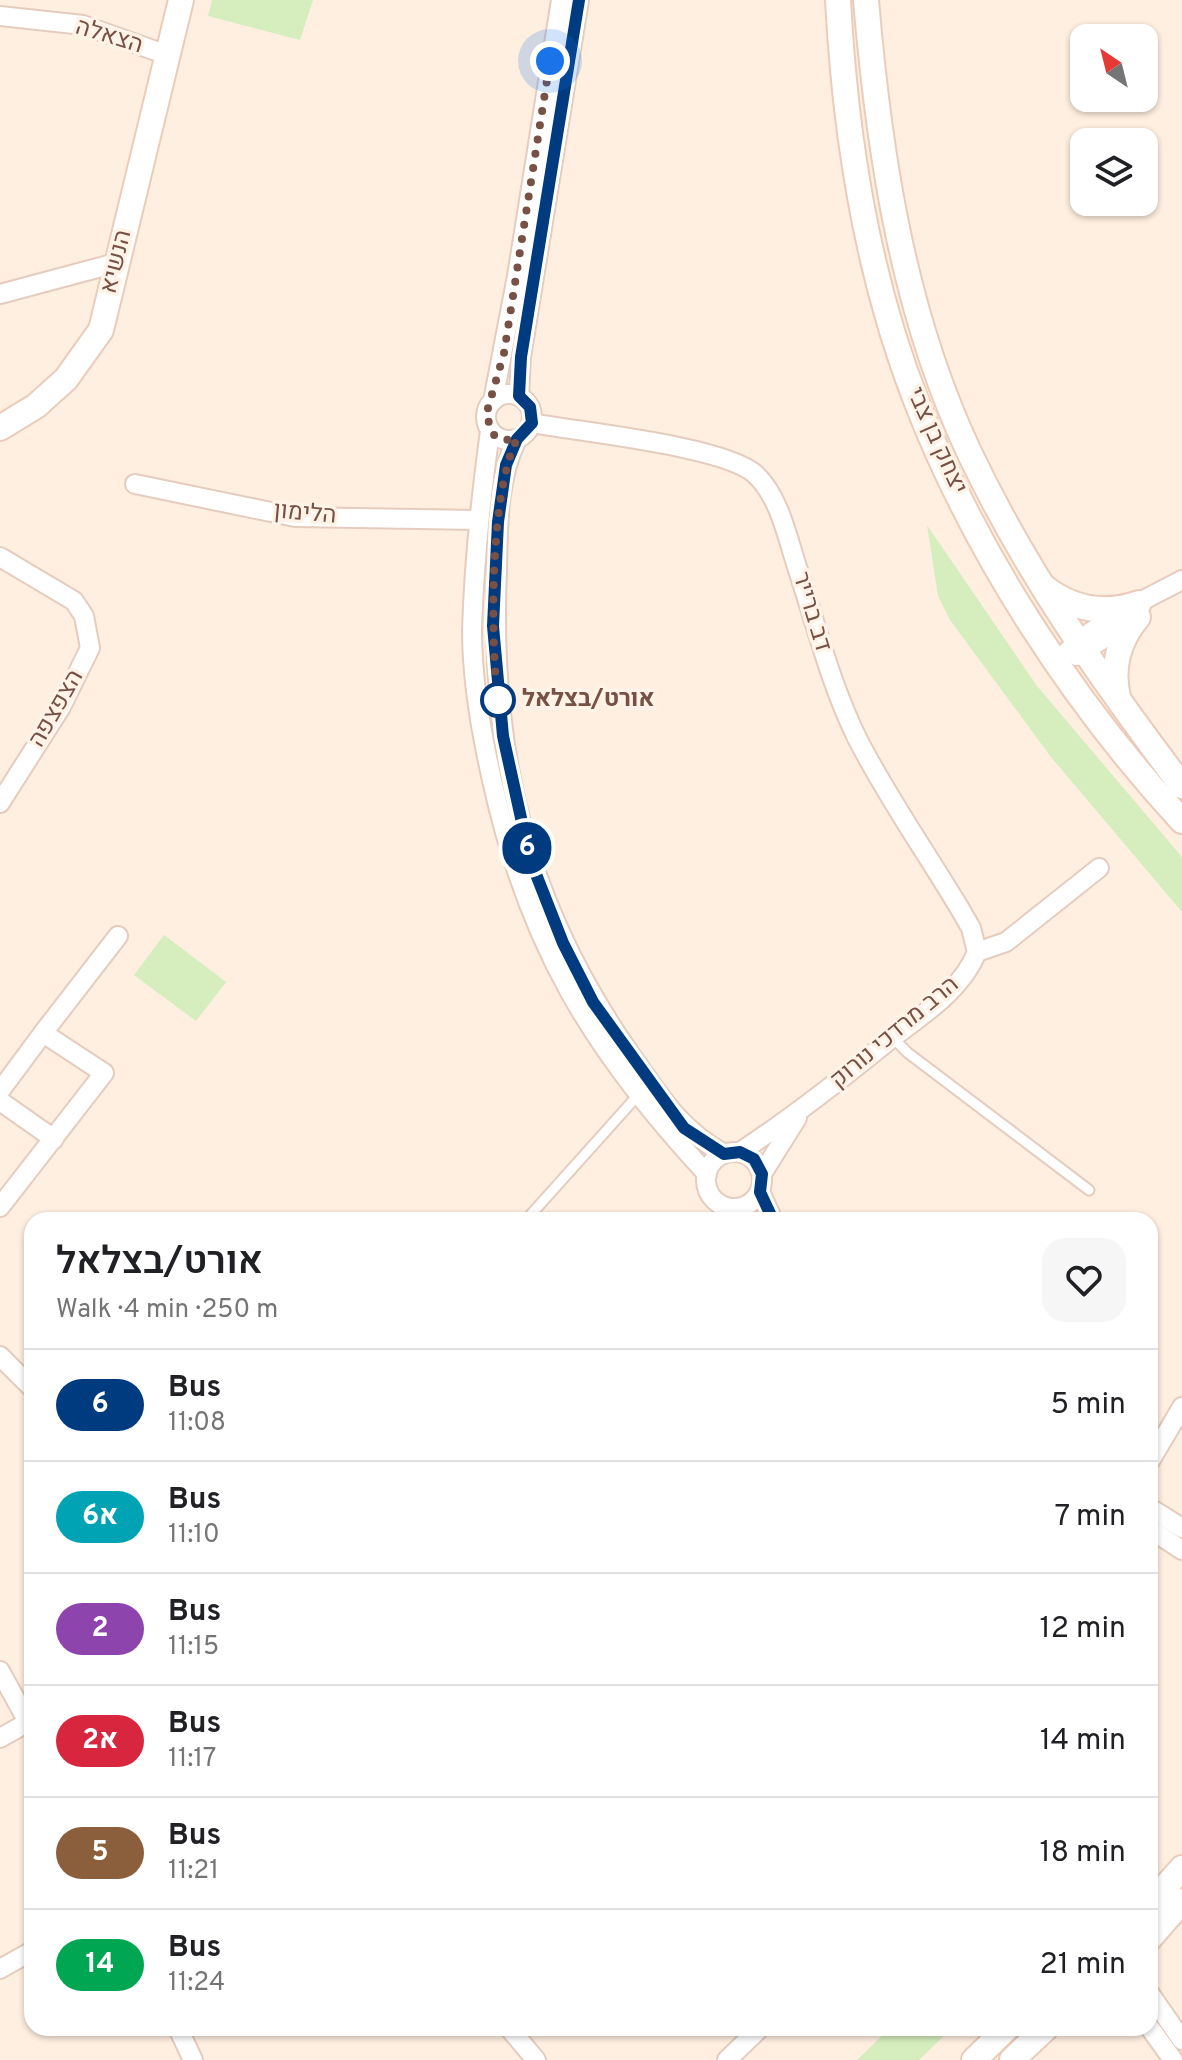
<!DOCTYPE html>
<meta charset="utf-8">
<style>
body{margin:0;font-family:Overpass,Heebo,sans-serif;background:#f6f6f6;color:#202124;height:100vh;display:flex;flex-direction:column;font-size:30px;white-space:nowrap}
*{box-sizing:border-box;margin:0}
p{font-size:26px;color:#757577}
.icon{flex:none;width:44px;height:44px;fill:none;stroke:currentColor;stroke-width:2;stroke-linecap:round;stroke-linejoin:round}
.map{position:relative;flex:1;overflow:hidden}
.drawer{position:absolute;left:24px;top:1212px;width:1134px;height:824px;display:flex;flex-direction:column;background:#fff;border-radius:24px;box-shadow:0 2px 6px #0004}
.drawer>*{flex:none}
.badge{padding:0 16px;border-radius:26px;font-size:28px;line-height:52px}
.needle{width:52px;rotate:325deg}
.fabs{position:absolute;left:1070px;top:24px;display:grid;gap:16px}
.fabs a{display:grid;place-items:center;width:88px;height:88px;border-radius:16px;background:#fff;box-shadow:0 2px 6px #0004;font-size:40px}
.you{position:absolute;width:40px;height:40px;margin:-20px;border:6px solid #fff;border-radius:50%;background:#1a73e8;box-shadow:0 0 0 12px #1a73e833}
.map>.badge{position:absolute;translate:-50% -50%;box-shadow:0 0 0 4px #fff}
.round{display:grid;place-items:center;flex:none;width:84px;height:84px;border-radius:24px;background:#f6f6f6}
.overview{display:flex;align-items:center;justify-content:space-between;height:136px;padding:0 32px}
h1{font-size:38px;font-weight:600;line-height:60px}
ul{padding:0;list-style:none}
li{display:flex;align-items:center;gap:24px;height:112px;padding:0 32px;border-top:2px solid #e0e0e0}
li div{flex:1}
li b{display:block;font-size:30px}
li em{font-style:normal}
li .badge{min-width:88px;font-weight:700;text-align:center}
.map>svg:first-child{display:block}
.green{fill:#d6edbd}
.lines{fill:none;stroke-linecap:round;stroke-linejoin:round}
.lane-casing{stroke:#e5ccbe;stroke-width:13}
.street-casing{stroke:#e5ccbe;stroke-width:22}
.secondary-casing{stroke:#ebccba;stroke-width:28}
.lane{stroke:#fff;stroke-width:9}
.street{stroke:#fff;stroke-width:18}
.secondary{stroke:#fff;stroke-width:24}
.line-casing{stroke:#fff;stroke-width:18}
.line{stroke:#003b80;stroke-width:12}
.walk{stroke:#775145;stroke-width:8;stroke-dasharray:0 14.4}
.stop-dot{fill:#fff;stroke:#003b80;stroke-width:4}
.labels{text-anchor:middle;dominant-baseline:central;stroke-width:7;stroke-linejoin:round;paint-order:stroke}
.street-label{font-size:24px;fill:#775145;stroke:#fff3e8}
.stop-label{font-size:24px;font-weight:bold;fill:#775145;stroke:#fff3e8;text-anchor:start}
</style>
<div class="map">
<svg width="1182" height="2060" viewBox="0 0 1182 2060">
<rect width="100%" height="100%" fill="#feefe0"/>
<!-- green -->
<g class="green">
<polygon points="212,0 313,0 300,40 208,16"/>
<polygon points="927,525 1037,686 1182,857 1182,912 1051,757 950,620 938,596"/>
<polygon points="164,935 226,982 196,1021 134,975"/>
<polygon points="890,2028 952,2028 919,2060 857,2060"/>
</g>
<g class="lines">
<!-- lane casing -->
<g class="lane-casing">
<g id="lane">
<polyline points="893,1038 908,1053 1089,1190"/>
<polyline points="526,1220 639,1094"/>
</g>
</g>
<!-- street casing -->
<g class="street-casing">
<g id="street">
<polyline points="0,16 83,25 170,56"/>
<polyline points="0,294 116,263"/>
<circle cx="509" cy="417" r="23"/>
<polyline points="519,396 521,357 579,0"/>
<polyline points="493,401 517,276 561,0"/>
<path d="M 532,423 C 579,432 724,446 755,474 C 779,496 787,536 797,567 C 816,624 830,683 857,738 C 887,797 926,852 960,909 L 971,928 L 977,952"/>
<path d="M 490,431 C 481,497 474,563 472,630 C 472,680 481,732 492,780 C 528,945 593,1051 707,1174"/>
<path d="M 517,439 C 497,479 498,527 497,570 C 489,754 526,907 633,1058 C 662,1099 679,1128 724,1154"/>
<polyline points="135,484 295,517 478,520"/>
<polyline points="0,557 74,601 84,616 90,648 61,707 0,803"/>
<polyline points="1076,656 1132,621"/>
<path d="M 1058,661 C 1091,624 1139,603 1182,580"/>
<polyline points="43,1033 118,936"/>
<polyline points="0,1091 43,1033 104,1073 0,1207"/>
<polyline points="0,1101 54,1139"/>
<circle cx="734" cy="1180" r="28"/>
<path d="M 740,1152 C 792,1118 839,1081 887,1042 C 920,1016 961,992 977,952 L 1006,942 L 1099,868"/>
<polyline points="762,1174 797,1118"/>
<polyline points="760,1192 773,1220"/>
<polyline points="0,1356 32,1388"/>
<polyline points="1150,1461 1182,1407"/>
<polyline points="1150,1508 1182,1528"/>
<polyline points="1150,1529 1182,1550"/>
<polyline points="0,1671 28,1722"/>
<polyline points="0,1738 32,1720"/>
<polyline points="0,1969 32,1951"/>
<polyline points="1150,1994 1182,2040"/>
<polyline points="178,2028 193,2060"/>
<polyline points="509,2028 536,2060"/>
<polyline points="1150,2028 1173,2060"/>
<polyline points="727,2060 760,2028"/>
</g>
</g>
<!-- secondary casing -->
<g class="secondary-casing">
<g id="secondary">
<path d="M 838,0 C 845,135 867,276 917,403 C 976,554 1072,701 1182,821"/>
<path d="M 866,0 C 879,154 903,313 970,454 C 1027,574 1102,680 1182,786"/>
<polyline points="0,428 36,406 66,379 101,330 181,0"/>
<path d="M 1044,587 C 1073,610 1105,615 1139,603"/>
<path d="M 1118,697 C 1111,667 1118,641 1138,617"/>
<polyline points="1150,1904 1182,1868"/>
<polyline points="1150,1938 1182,1901"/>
<polyline points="974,2060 1007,2028"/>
<polyline points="1012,2060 1046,2028"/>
</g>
</g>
<!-- lane -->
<use href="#lane" class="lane"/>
<!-- street -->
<use href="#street" class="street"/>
<!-- secondary -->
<use href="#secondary" class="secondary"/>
</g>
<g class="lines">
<!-- line casing -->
<g class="line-casing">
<polyline id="line" points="579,0 521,357 519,396 530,407 532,423 517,439 506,465 498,522 493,626 503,736 530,859 563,943 593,1002 684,1128 724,1154 740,1152 754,1159 762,1174 760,1192 773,1220"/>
</g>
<!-- line -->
<use href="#line" class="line"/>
<!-- walk -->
<path class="walk" d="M 498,700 C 490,640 490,491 517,439 L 504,440 L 494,435 L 486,415 L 504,353 L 550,61"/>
</g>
<!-- markers -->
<circle class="stop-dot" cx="498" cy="700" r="16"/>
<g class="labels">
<!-- street labels -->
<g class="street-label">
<text transform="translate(109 37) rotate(17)">הצאלה</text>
<text transform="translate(117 262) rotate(-76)">הנשיא</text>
<text transform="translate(936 441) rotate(66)">יצחק בן צבי</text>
<text transform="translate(305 514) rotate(5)">הלימון</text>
<text transform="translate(811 612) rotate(73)">דב ברייר</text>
<text transform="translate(57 709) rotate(-60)">הצפצפה</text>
<text transform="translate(895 1033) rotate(-40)">הרב מרדכי נורוק</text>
</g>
<!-- stop labels -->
<g class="stop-label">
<text x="522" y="700">אורט/בצלאל</text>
</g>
</g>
</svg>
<div class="fabs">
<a><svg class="needle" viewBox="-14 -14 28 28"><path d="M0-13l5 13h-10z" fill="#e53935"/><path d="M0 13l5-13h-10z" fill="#757577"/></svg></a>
<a><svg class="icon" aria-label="layers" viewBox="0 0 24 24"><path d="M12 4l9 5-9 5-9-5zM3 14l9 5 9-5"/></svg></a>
</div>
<div class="you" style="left:550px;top:61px"></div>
<b class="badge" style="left:527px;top:848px;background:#003b80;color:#fff">6</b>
<section class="drawer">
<div class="overview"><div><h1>אורט/בצלאל</h1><p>Walk · 4 min · 250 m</p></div><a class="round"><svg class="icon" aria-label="heart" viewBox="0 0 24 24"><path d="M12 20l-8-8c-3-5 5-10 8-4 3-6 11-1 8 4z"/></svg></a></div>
<ul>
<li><span class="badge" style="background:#003b80;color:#fff">6</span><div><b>Bus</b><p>11:08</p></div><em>5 min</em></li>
<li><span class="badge" style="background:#00a3b4;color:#fff">6א</span><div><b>Bus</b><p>11:10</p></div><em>7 min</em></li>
<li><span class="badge" style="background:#8e44ad;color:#fff">2</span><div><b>Bus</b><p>11:15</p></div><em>12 min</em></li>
<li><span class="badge" style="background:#d7263d;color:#fff">2א</span><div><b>Bus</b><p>11:17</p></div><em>14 min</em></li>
<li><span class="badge" style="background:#8b5e3c;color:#fff">5</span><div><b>Bus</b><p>11:21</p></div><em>18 min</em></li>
<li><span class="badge" style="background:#00a651;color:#fff">14</span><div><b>Bus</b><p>11:24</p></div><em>21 min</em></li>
</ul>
</section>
</div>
